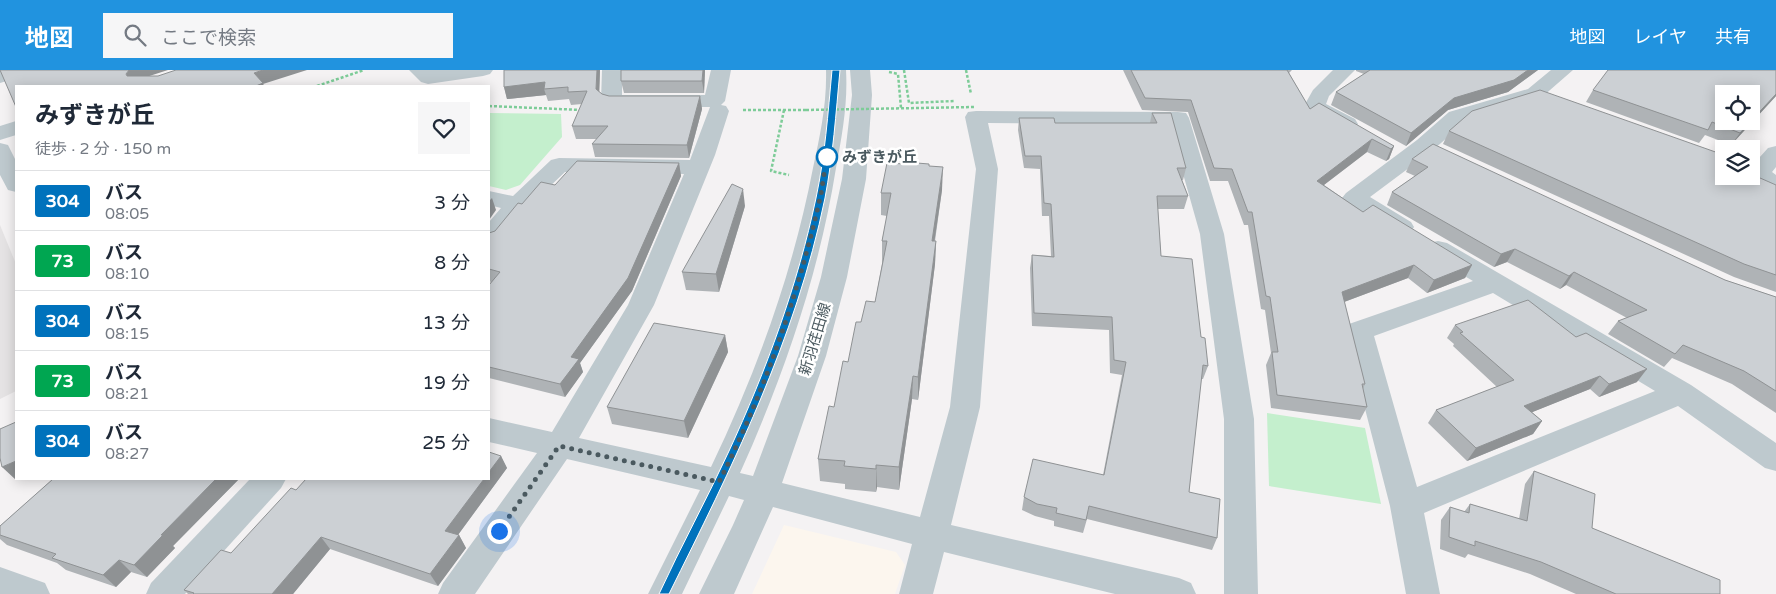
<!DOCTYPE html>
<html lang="ja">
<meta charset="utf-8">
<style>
body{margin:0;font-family:"Varela Round","Noto Sans JP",sans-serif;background:#f6f6f7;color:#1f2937;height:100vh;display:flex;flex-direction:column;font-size:19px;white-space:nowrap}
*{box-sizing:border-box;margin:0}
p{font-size:16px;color:#747a83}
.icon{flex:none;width:28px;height:28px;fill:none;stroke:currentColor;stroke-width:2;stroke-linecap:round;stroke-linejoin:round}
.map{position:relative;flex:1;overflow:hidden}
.sheet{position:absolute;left:15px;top:15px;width:475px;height:395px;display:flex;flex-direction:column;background:#fff;border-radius:0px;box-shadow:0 2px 12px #0003}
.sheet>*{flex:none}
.badge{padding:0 10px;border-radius:4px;font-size:18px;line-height:32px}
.controls{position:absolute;left:1715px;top:15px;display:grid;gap:10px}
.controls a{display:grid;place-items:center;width:45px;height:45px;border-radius:0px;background:#fff;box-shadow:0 2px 12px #0003;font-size:25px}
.you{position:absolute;width:25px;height:25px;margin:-12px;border:4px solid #fff;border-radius:50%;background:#1a73e8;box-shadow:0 0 0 8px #1a73e833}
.map>.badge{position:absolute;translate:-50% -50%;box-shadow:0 0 0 2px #fff}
.round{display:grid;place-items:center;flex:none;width:52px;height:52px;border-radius:0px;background:#f6f6f7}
.head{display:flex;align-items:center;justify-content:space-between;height:85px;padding:0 20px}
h1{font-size:24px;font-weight:700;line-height:38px}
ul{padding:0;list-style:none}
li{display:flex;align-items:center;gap:15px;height:60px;padding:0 20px;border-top:1px solid #e0e1e3}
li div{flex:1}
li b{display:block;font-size:19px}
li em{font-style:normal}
li .badge{min-width:55px;font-weight:700;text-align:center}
header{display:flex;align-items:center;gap:30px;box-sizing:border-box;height:70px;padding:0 25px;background:#2193df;color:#fff}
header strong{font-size:24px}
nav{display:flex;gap:28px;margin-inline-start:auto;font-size:18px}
.search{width:350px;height:45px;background:#f6f6f7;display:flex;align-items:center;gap:12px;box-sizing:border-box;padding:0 18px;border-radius:0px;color:#747a83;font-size:19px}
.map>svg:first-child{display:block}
.commercial{fill:#fcf6ee}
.education{fill:#e5e3e4}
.green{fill:#c4efcd}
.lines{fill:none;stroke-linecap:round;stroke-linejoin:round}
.path{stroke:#7dcc98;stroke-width:2.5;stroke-dasharray:3 2;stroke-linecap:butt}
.minor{fill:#bec9ce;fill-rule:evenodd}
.path-bridge{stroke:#7dcc98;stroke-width:2.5;stroke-dasharray:3 2;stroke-linecap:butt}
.wall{fill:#afb3b6}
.shaded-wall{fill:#8f9294}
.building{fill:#ccd0d4;stroke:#8f9294}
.line{fill:#0072bc;stroke:#fff}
.walk{stroke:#4a595f;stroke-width:5;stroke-dasharray:0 9}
.stop-dot{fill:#fff;stroke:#0072bc;stroke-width:2.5}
.labels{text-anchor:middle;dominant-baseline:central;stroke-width:5;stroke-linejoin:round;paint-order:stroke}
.stop-label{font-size:15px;font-weight:bold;fill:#4a595f;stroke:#fff;text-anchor:start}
.street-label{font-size:15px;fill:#4a595f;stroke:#fff}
</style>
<header>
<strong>地図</strong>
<div class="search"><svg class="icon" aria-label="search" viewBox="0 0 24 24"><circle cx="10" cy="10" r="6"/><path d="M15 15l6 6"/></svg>ここで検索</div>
<nav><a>地図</a><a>レイヤ</a><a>共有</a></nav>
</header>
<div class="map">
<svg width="1776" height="524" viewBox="0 0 1776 524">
<rect width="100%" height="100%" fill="#f4f2f3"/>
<!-- commercial -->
<polygon class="commercial" points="784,455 896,482 905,495 895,524 752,524"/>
<!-- education -->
<polygon class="education" points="0,155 16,194 16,321 0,329"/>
<!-- green -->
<g class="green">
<polygon points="489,43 561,44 562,67 520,115 506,120 489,116"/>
<polygon points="1267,343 1365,358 1381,434 1269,416"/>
</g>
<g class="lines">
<!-- path -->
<g class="path">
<polyline points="904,0 909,33 954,31"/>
<polyline points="966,0 971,24"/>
<polyline points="889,2 898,4 901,38"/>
<polyline points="317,16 364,0"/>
<polyline points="489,36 582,40"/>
<polyline points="743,40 806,40"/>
<polyline points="784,40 771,101 789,105"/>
</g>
<!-- minor -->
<g class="minor">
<polygon points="33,0 30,4 0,13 0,1"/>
<polygon points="409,0 493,0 490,4 483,6 428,14 421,12"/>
<path d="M 602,0 L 622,0 L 622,25 L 705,25 L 711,0 L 731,0 L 725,31 L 721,35 L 726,36 L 729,41 L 715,85 L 654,235 L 579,368 L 711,397 C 757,301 793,202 813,98 C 820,66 827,33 826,0 L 846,0 C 848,33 842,66 836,98 C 819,204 784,305 740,403 L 753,406 L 798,286 L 821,207 L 842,109 L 852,25 L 850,0 L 870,0 L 872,25 L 866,109 L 847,207 L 826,286 L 782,413 L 920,447 L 950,337 L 976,99 L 965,47 L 968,42 L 976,41 L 1178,42 L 1186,43 L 1189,48 L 1224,164 L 1254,349 L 1258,524 L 1224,524 L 1224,349 L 1200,164 L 1169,54 L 988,53 L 998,99 L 980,337 L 951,455 L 1179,508 L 1191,513 L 1196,524 L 1115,524 L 944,482 L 933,524 L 899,524 L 912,474 L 773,437 L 734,524 L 699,524 L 733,455 L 744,430 L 729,426 L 682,524 L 648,524 L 700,420 L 567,389 L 475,524 L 438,524 L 443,513 L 537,383 L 489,372 L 489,348 L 552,362 L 628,235 L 684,104 L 565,102 L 526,139 L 498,173 L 489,175 L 489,152 L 501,138 L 489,135 L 489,121 L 513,126 L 551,90 L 559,88 L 690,90 L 710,37 L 612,37 L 605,35 L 601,31 Z"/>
<path d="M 1333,0 L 1355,0 L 1329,26 L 1326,34 L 1355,49 L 1358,54 L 1355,59 C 1338,63 1322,49 1308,40 L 1304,36 L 1313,20 Z"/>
<polygon points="1551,0 1573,0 1542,27 1465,52 1433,80 1370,127 1411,152 1414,157 1411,162 1402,165 1393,162 1346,133 1342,128 1346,123 1417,70 1449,42 1528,19"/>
<polygon points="16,51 16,65 0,70 0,56"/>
<polygon points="0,73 8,75 16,91 16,122 8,120 0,105"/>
<polygon points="1776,76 1776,97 1772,102 1776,105 1776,122 1768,120 1748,106 1751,106 1751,97 1768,78"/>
<path d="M 1438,171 L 1447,173 L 1691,315 L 1776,373 L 1776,401 L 1765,398 L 1678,336 L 1424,443 L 1440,524 L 1406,524 L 1390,436 L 1345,261 L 1349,254 L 1473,211 L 1429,185 L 1425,179 L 1429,173 ZM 1493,223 L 1655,321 L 1417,417 L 1374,266 Z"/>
<polygon points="250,409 286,409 281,418 185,524 146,524 151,513"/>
<polygon points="0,497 45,513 50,524 0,524"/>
</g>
<!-- path-bridge -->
<polyline class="path-bridge" points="806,40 974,37"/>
</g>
<!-- wall -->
<g class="wall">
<polygon points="504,0 600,0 599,22 602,24 609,26 700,26 702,39 689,88 595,87 592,74 597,69 576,69 572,56 582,34 571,35 569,29 548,31 546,25 507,29 504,17"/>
<polygon points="621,0 705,0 704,23 624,23 621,11"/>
<polygon points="1123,0 1292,0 1289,3 1310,39 1394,76 1389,89 1386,91 1367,82 1324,115 1363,142 1472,195 1465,208 1427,223 1408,208 1344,232 1365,314 1363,319 1367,337 1360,350 1271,338 1266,295 1271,283 1265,240 1261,239 1248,155 1244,155 1228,111 1210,111 1188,42 1142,40"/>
<polygon points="1356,0 1538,0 1508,22 1448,40 1406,76 1331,35 1336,22 1364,4 1356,1"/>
<polygon points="1593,20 1776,26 1731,75 1705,65 1699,73 1586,32"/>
<polygon points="1152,43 1186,98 1183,110 1182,110 1188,126 1184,139 1158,139 1161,186 1201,267 1208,296 1203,309 1201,309 1189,422 1217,468 1212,480 1087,449 1083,463 1054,456 1054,451 1035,446 1022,440 1024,427 1103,405 1122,305 1110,303 1109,260 1032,256 1030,198 1032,185 1051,186 1049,146 1042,146 1040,99 1024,98 1018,60 1019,48 1055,53 1150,53"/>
<polygon points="1449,61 1776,115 1776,222 1734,207 1443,74"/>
<polygon points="1412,89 1725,210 1776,227 1776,343 1732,314 1672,288 1664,297 1608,264 1618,251 1627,248 1566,215 1560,219 1507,192 1494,197 1387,135 1392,122 1415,106 1406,102"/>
<polygon points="679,93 681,106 632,221 580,293 583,302 565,327 489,308 489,215 491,212 489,211 489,163 495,161 522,134 555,115"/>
<polygon points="929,96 942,120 935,171 936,171 935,194 918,330 912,329 899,420 877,417 876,422 845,419 845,414 820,411 818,389 834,337 861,252 875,232 882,194 882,171 887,146 881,145 881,123"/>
<polygon points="745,136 719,222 686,220 682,202"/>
<polygon points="1455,255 1576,267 1637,312 1599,327 1590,319 1532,342 1542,351 1533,364 1467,391 1428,353 1436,340 1497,317 1453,276 1454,274 1447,268"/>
<polygon points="725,265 728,282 688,368 612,354 607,337"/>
<polygon points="501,386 507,398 458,465 459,465 466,478 438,516 330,479 293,524 188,524 184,520 231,483 296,420"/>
<polygon points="1534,401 1592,458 1720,524 1576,524 1530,504 1468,484 1465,488 1440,479 1441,450 1450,437 1464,442 1470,434 1519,449 1525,414"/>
<polygon points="53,409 239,409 173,476 175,478 147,507 131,502 116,517 66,500 57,493 7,475 0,469 0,456"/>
</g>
<!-- shaded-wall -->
<g class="shaded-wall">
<polygon points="129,0 168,0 137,10 133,16 126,4"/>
<polygon points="263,0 307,0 263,14 265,16 256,16 254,3"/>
<polygon points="597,0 600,0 599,31 596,19"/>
<polygon points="703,0 705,0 704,23 702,11"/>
<polygon points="1528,0 1538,0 1508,22 1448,40 1406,76 1411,63 1454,28"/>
<polygon points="545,12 544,19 546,25 507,29 504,17"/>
<polygon points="1776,24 1776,26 1731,75 1740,63"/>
<polygon points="700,26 702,39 689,88 687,75"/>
<polygon points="1372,69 1367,82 1312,124 1317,111"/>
<polygon points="1394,76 1389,89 1386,91 1391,79"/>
<polygon points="679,93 681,106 632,221 580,293 583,302 565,327 560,314 571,287"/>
<polygon points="943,97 942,120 931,194 932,171"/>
<polygon points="743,119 745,136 719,222 716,204"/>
<polygon points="492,128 496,140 489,150 489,131"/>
<polygon points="936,171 935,194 918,330 918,307"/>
<polygon points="1515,179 1507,192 1494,197 1501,184"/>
<polygon points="1414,195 1408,208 1336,235 1342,222"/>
<polygon points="1472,195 1465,208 1427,223 1434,210"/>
<polygon points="1574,202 1566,215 1560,219 1569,206"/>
<polygon points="725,265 728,282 688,368 684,351"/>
<polygon points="1647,299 1637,312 1599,327 1609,314"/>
<polygon points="913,306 912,329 899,420 899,397"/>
<polygon points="1600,306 1590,319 1515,349 1524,336"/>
<polygon points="1542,351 1533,364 1467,391 1476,378"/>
<polygon points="501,386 507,398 452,473 445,461 484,409 489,409 489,402"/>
<polygon points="16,391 16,409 19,409 16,410 2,397"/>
<polygon points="876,395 877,417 876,422"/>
<polygon points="216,409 239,409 173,476 175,478 147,507 134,495 161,465"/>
<polygon points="459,465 466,478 438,516 430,504"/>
<polygon points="321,467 330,479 293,524 272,524"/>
<polygon points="119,490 131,502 116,517 103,505"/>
</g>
<!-- building -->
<g class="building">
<polygon points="0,0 129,0 126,4 127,6 158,6 176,0 263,0 254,3 263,13 256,16 16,16 16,37"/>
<polygon points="504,0 597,0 596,19 602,24 609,26 700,26 687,75 592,74 608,56 572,56 587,21 568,22 568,17 544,19 545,12 504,17"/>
<polygon points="621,0 703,0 702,11 621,11"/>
<polygon points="1131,0 1287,0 1310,39 1319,33 1394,76 1391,79 1372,69 1317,111 1363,142 1373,135 1472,195 1434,210 1414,195 1342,222 1365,314 1362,314 1367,337 1277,325 1272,282 1278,282 1270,227 1266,226 1252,142 1248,142 1232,99 1214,98 1191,30 1145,28"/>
<polygon points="1370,0 1528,0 1514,10 1454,28 1411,63 1336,22"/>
<polygon points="1608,0 1776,0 1776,24 1751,51 1751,24 1724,24 1724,51 1751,51 1740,63 1712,52 1708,60 1593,20"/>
<polygon points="1540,20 1724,85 1724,106 1751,106 1751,104 1776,115 1776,205 1744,194 1449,61 1472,41"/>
<polygon points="1152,43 1171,43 1186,98 1177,98 1188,126 1157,126 1161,186 1192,189 1201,267 1205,268 1208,296 1203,295 1189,422 1220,429 1217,468 1089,436 1086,450 1056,443 1057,438 1037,434 1024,427 1033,389 1104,405 1126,292 1114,290 1112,247 1034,243 1032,185 1054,187 1051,134 1044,133 1041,86 1025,86 1019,48 1054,48 1055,53 1157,53"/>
<polygon points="1433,74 1725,210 1776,227 1776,321 1744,301 1683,275 1675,284 1618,251 1647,240 1574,202 1569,206 1515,179 1501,184 1392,122 1428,97 1412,89"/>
<polygon points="577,91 679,93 628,208 571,287 579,289 560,314 489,297 489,215 500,202 489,199 489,163 495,161 518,133 522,134 541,112 555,115"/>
<polygon points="905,92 929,94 929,96 943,97 932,171 936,171 918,307 913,306 899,397 876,395 876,399 844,396 845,391 818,389 829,336 834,337 843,291 848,292 856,252 861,252 866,231 875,232 887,171 882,171 891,123 881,123 887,93 905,94"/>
<polygon points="732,114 743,119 716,204 682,202"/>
<polygon points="1528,230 1576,267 1586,263 1647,299 1609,314 1600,306 1524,336 1542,351 1476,378 1436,340 1514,310 1460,263 1463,262 1455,255"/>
<polygon points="654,253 725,265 684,351 607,337"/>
<polygon points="16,352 16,391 2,397 0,388 0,359"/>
<polygon points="489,382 501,386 489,402"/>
<polygon points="1534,401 1595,424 1592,458 1720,510 1720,524 1616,524 1541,492 1475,471 1475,476 1449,467 1450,437 1469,443 1470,434 1527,451"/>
<polygon points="53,409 216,409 161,465 163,465 134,495 119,490 103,505 52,488 56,484 0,465 0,456"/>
<polygon points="306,409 484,409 445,461 459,465 430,504 321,467 272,524 193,524 194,523 184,520 221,480 231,483 291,418 296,420"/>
</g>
<!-- line -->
<path class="line" d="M 832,0 L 840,0 C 836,43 833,86 825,128 C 796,269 731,399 669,524 L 659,524 C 681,476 707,429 729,381 C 766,301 798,214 816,128 C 825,86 828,43 832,0 Z"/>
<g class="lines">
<!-- walk -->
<path class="walk" d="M 499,461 L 559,376 L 719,412 C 764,323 798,226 820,128 C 823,115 824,101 827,87"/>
</g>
<!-- markers -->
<circle class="stop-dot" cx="827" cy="87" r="10"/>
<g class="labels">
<!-- stop labels -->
<g class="stop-label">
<text x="842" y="87">みずきが丘</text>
</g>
<!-- street labels -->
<g class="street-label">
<text transform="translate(815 269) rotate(-73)">新羽荏田線</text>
</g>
</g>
</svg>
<div class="controls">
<a><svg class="icon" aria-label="locate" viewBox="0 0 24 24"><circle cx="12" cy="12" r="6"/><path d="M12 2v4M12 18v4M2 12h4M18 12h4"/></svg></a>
<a><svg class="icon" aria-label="layers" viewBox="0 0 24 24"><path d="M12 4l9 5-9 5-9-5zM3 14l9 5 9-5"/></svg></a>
</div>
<div class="you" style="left:499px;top:461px"></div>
<section class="sheet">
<div class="head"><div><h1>みずきが丘</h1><p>徒歩 · 2 分 · 150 m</p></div><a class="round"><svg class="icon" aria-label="heart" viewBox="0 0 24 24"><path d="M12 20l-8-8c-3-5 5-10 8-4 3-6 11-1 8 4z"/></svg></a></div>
<ul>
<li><span class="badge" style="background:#0072bc;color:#fff">304</span><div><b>バス</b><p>08:05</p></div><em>3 分</em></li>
<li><span class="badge" style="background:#00a651;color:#fff">73</span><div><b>バス</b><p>08:10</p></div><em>8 分</em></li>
<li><span class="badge" style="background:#0072bc;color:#fff">304</span><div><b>バス</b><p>08:15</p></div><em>13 分</em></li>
<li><span class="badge" style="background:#00a651;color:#fff">73</span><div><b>バス</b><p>08:21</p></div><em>19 分</em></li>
<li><span class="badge" style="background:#0072bc;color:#fff">304</span><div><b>バス</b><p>08:27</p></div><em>25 分</em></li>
</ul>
</section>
</div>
